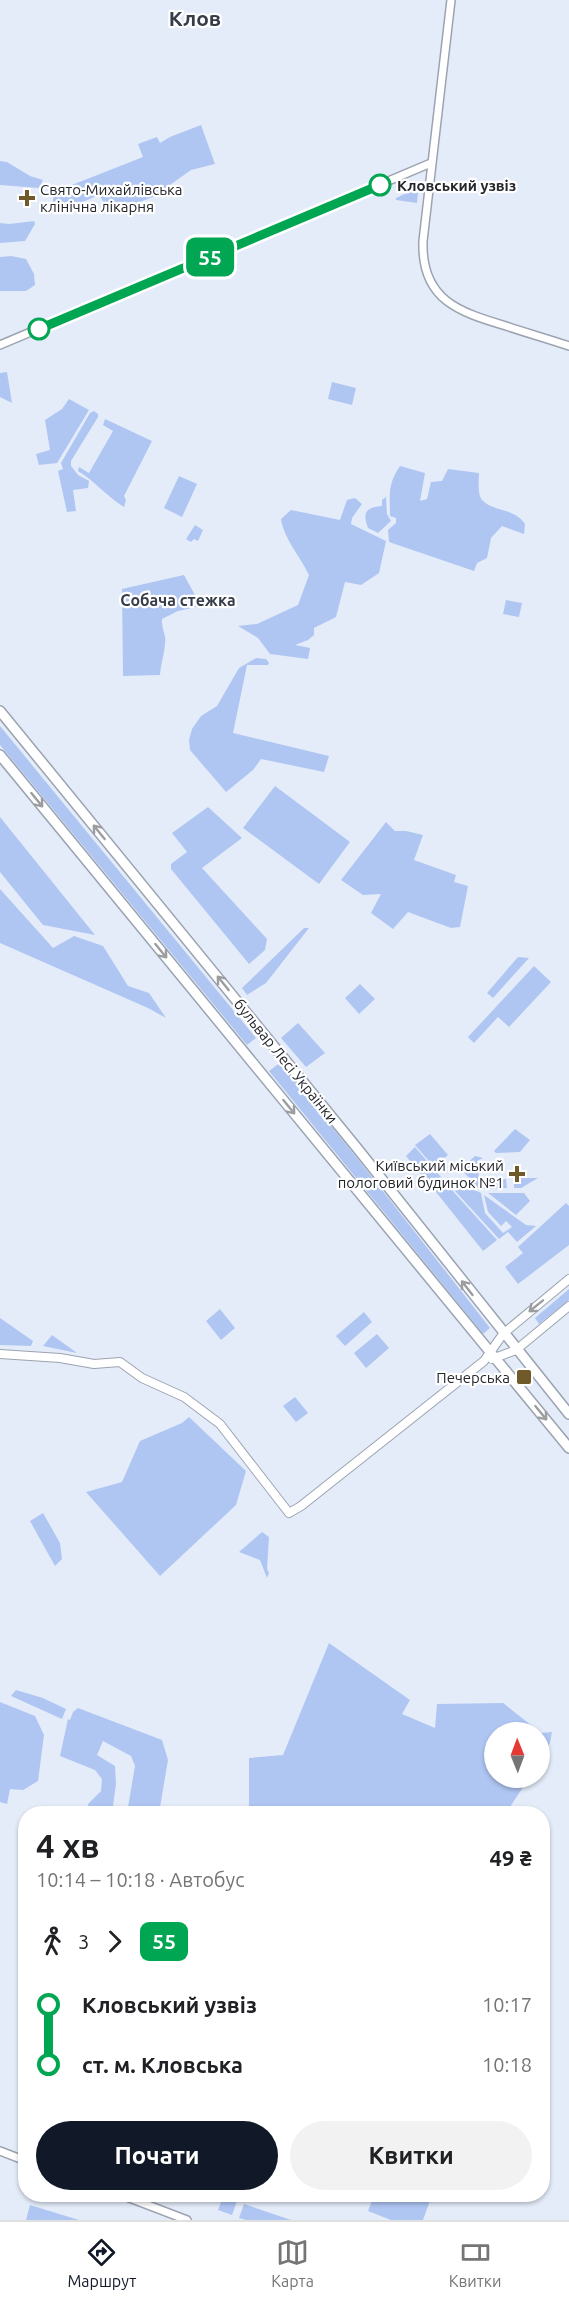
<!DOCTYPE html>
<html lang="uk">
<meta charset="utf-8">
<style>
body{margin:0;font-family:Ubuntu,sans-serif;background:#f2f2f2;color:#202124;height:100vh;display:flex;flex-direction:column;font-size:22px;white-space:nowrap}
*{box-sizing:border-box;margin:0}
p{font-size:20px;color:#757577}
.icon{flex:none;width:33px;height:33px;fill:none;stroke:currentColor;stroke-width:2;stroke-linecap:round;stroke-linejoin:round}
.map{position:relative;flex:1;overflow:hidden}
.details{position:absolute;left:18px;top:1806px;width:532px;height:396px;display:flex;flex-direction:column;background:#fff;border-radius:24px;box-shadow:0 2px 4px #0004}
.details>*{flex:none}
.badge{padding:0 12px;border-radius:9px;font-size:21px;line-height:39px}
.needle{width:39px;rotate:359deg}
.tools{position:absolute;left:484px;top:1722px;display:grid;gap:12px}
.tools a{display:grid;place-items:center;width:66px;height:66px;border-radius:50%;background:#fff;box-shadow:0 2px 4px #0004;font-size:30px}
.map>.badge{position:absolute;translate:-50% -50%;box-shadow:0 0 0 3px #fff}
.legs{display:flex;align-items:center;gap:9px;height:66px;padding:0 18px;font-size:20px}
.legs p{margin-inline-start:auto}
.headline{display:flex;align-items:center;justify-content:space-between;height:102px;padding:0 18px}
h1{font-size:33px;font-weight:600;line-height:45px}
.primary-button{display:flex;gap:12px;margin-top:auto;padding:12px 18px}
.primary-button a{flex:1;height:69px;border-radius:36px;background:#111827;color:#fff;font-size:24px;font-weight:600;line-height:69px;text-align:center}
.primary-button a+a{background:#f2f2f2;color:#202124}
ul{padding:0 18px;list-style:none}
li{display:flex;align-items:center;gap:21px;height:60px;font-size:22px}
li i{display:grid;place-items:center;width:9px;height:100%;margin:0 8px;background:currentColor}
li i::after{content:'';width:15px;height:15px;margin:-8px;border:4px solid;border-radius:50%;background:#fff}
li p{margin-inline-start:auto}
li:first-child i{background:linear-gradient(#0000 50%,currentColor 0)}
li:last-child i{background:linear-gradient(currentColor 50%,#0000 0)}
.tabs{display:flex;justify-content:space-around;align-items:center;height:84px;border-top:2px solid #e0e0e0;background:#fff;font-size:16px;color:#757577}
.tabs a{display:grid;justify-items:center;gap:3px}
.tabs .active{color:#111827}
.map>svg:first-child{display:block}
.green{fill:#afc6f3}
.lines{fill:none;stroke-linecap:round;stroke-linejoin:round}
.tertiary-casing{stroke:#9ca3b0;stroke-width:10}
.secondary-casing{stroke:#9ca3b0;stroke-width:10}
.primary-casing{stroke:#9ca3b0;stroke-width:12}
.tertiary{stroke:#fff;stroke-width:7}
.secondary{stroke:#fff;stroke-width:8}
.primary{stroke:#fff;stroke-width:9}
.oneway{stroke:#9c9da0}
.line-1-casing{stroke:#fff;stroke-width:14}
.line-1{stroke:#00a651;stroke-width:9}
.stop-1-dot{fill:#fff;stroke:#00a651;stroke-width:3}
.poi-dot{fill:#705a2a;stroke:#fff;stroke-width:2}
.labels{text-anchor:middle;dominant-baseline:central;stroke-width:4.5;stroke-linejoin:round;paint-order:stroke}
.stop-label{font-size:15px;font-weight:bold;fill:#24262c;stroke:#fff;text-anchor:start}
.poi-label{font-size:15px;fill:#24262c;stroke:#fff;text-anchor:end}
.street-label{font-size:15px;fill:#24262c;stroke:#fff}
.neighbourhood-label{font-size:16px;font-weight:bold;fill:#373d48;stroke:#fff}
.district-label{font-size:21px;font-weight:bold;fill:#373d48;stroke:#fff}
</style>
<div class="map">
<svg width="569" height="2220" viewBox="0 0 569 2220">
<rect width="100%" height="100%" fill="#e4ecfa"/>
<!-- green -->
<g class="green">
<polygon points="201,125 215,164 191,170 153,197 111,213 99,195 71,207 52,208 54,192 143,157 138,144 157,137 160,143 170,137"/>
<polygon points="0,161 7,162 30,176 43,180 39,188 0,185"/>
<polygon points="411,191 418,192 417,203 396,200 396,198"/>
<polygon points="34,221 35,224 25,241 0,243 0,223 9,224"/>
<polygon points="11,256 26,259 34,274 35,285 26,291 0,291 0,257"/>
<polygon points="7,372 12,403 0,397 0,373"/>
<polygon points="332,382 356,388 352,405 328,399"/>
<polygon points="69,399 89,410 57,463 39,465 36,454 50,450 45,420 62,409"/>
<polygon points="94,411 98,414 98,417 71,461 71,466 78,475 89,481 88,488 73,490 76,511 67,512 58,471 63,469 61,463 90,413"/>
<path d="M 105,419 L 152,441 L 124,496 L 126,500 L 124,507 C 105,495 96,482 78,471 L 79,467 L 89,473 L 113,431 L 103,425 Z"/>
<path d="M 400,466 L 425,473 L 420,501 L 427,499 L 431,482 L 442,481 L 448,469 L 479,473 C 479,481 477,496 483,501 C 495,512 514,508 525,524 L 524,534 L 502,526 L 491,538 L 487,558 L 477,563 L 474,571 L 389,542 L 388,530 L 396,523 L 396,518 L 390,516 C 390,495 387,485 400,466 Z"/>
<polygon points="179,476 197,484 182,517 164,508"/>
<path d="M 386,497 L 387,514 L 391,521 L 378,533 L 368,528 C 362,513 366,507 382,506 L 382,500 Z"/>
<path d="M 355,498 L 362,504 L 352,518 L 351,524 L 386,541 L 379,573 L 361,585 L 345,582 L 336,617 L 314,628 L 314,635 L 308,640 L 295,645 L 310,648 L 308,659 L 270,654 L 258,638 L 238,626 L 257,624 L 298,605 L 309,575 C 300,556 284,539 281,519 L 291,510 L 340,520 L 347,500 Z"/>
<polygon points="195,525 203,530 198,541 194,539 191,542 186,539"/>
<path d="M 184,575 L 201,606 L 178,611 L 162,619 C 161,628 167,636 165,644 C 164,656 161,663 160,675 L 123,676 L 122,589 Z"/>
<polygon points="506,600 522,603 519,617 503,614"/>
<polygon points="256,658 266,659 269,663 268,665 247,665 233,733 329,756 324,772 261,759 253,770 226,792 190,750 189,740 192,729 201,716 217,706 239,668"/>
<polygon points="0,726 256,1038 247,1045 0,745"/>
<polygon points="275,786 350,842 319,884 243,828"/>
<polygon points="208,807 242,838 202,868 267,939 265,950 249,964 171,869 171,864 187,852 172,833"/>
<polygon points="0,817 95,935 43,925 0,872"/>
<polygon points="386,822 395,831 406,831 423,835 414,860 456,875 454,882 468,886 460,927 451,928 408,912 393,929 371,913 381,894 363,895 341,880"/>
<polygon points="0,889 53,948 74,936 103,946 128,986 149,993 166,1018 148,1008 0,943"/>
<polygon points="304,928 309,928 266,983 247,995 242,988"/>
<polygon points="518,957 529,958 493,998 487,993"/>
<polygon points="534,966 551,982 509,1027 498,1017 474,1043 468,1037"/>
<polygon points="360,984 375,999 359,1014 345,998"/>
<polygon points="298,1023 325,1053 306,1067 281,1038"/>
<polygon points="280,1063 353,1153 490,1328 483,1334 269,1071"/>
<polygon points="515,1129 530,1140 520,1152 496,1153 494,1151"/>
<polygon points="430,1134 448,1155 434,1167 415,1145"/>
<polygon points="415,1147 441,1177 429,1185 406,1156"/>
<polygon points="475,1156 483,1158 477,1161 480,1189 466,1183 470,1179 461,1169"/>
<polygon points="514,1178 538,1178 521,1188 514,1188"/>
<polygon points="442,1179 497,1240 483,1251 432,1187"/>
<polygon points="506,1179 507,1188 484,1189 482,1180"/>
<polygon points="463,1185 481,1193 485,1213 503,1233 512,1227 506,1221 501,1226 488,1212 484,1195 526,1225 536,1226 517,1242 508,1232 499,1239 455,1191"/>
<polygon points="488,1193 524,1193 530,1201 516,1215"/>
<polygon points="566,1203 569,1206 569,1245 518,1284 505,1267 523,1253 518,1247"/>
<polygon points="569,1289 569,1300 539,1324 535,1318"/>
<polygon points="220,1309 235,1328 221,1340 206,1321"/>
<polygon points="364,1312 372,1322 345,1346 336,1336"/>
<polygon points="0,1318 33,1341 31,1346 0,1345"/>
<polygon points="377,1334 389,1348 366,1368 354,1353"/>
<polygon points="52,1335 77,1353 43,1346"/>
<polygon points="295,1397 308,1413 296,1422 283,1406"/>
<polygon points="189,1417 246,1471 236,1505 160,1576 86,1492 122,1482 140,1441 182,1423"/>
<polygon points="43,1513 60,1543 62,1559 55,1566 30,1521"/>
<polygon points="262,1532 269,1537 267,1569 269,1573 267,1578 260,1560 239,1552"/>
<polygon points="329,1643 410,1700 402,1714 435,1728 437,1704 503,1703 541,1733 552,1732 550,1743 540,1759 540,1732 495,1732 495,1778 529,1778 506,1813 497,1813 486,1809 484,1814 249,1813 249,1758 283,1755"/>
<polygon points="16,1690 43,1698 66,1709 62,1719 11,1696"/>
<polygon points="0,1702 35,1716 44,1735 38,1781 23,1790 10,1789 7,1804 0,1802"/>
<polygon points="78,1708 162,1740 168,1760 159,1813 127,1813 135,1766 131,1756 103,1741 97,1755 115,1766 116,1784 112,1813 90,1813 88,1804 101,1791 102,1779 95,1770 60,1756 68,1719 70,1720 73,1712"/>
<polygon points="224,2194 234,2195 233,2200 237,2201 232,2215 218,2210"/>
<polygon points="374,2195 374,2194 432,2195 423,2220 391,2220 368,2211"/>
<polygon points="244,2204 291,2220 246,2220 239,2218"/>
<polygon points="30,2205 79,2220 26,2220"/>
</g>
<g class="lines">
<!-- tertiary casing -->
<g class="tertiary-casing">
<g id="tertiary">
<path d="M 451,0 L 423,241 C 421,300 459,312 506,326 C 527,333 548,339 569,346"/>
<polyline points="0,345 431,163"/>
<polyline points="0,2151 26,2161"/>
<polyline points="119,2194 187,2220"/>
</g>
</g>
<!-- secondary casing -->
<g class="secondary-casing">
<g id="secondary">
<polyline points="0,1354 60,1358 94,1364 120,1362 142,1378 184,1397 220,1424 289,1513 301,1506 484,1361 503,1334 569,1279"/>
<polyline points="492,1359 516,1350 569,1306"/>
</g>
</g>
<!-- primary casing -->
<g class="primary-casing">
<g id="primary">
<polyline points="0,711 357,1148 569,1414"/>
<polyline points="0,755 569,1448"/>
</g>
</g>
<!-- tertiary -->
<use href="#tertiary" class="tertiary"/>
<!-- secondary -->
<use href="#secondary" class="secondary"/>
<!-- primary -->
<use href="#primary" class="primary"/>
</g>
<!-- one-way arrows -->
<defs><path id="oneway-shaft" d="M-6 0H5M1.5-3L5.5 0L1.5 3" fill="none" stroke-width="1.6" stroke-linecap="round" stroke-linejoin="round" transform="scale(1.5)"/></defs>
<g class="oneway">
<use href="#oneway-shaft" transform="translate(37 800) rotate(51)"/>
<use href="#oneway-shaft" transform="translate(99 832) rotate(-129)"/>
<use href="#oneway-shaft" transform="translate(161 951) rotate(51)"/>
<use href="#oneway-shaft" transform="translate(223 983) rotate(-129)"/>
<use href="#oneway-shaft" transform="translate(289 1107) rotate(51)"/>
<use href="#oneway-shaft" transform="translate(467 1288) rotate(-128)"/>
<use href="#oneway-shaft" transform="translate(536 1306) rotate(141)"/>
<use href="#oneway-shaft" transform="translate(541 1413) rotate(51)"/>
</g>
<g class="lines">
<!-- line-1 casing -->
<g class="line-1-casing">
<polyline id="line-1" points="39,329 380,185"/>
</g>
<!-- line-1 -->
<use href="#line-1" class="line-1"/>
</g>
<!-- markers -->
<g class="stop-1-dot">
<circle cx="380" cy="185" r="10"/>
<circle cx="39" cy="329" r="10"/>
</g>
<g class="poi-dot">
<path d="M24 189h6v6h6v6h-6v6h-6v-6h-6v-6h6z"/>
<path d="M514 1165h6v6h6v6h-6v6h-6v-6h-6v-6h6z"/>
<rect x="516" y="1369" width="16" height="16" rx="3"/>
</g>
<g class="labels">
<!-- stop labels -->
<g class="stop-label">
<text x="397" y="185">Кловський узвіз</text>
</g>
<!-- poi labels -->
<g class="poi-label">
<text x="40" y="189" text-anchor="start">Свято-Михайлівська<tspan x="40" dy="17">клінічна лікарня</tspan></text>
<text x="504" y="1165">Київський міський<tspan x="504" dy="17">пологовий будинок №1</tspan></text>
<text x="510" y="1377">Печерська</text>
</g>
<!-- street labels -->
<g class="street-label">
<text transform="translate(286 1061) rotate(51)">бульвар Лесі Українки</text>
</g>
<!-- neighbourhood labels -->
<g class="neighbourhood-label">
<text x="178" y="600">Собача стежка</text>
</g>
<!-- district labels -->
<g class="district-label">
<text x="195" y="18">Клов</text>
</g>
</g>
</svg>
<div class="tools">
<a><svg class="needle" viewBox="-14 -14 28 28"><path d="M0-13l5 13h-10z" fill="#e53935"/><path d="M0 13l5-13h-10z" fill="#757577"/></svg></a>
</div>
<b class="badge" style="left:210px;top:257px;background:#00a651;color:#fff">55</b>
<section class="details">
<div class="headline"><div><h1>4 хв</h1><p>10:14 – 10:18 · Автобус</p></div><b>49 ₴</b></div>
<div class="legs"><svg class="icon" aria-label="walk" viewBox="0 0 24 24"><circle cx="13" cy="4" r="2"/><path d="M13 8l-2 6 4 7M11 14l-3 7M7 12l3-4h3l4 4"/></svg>3<svg class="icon" aria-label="forward" viewBox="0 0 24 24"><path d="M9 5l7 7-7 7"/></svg><b class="badge" style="background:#00a651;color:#fff">55</b></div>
<ul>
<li><i style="color:#00a651"></i><b>Кловський узвіз</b><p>10:17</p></li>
<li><i style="color:#00a651"></i><b>ст. м. Кловська</b><p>10:18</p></li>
</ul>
<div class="primary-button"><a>Почати</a><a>Квитки</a></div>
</section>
</div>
<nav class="tabs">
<a class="active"><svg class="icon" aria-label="directions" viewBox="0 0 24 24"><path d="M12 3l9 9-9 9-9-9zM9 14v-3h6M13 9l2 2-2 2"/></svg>Маршрут</a>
<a><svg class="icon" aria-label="map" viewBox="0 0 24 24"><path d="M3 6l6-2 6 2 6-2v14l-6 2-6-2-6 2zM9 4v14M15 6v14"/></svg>Карта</a>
<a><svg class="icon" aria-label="tickets" viewBox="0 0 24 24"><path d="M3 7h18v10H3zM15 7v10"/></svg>Квитки</a>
</nav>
